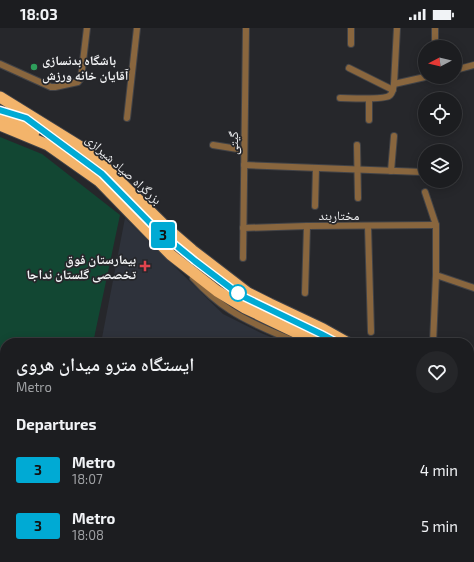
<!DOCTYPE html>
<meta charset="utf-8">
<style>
body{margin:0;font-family:"Exo 2","Noto Naskh Arabic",sans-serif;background:#252629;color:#f1f3f6;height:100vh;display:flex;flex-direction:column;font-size:15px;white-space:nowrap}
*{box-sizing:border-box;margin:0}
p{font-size:13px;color:#a0a2a5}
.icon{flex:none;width:22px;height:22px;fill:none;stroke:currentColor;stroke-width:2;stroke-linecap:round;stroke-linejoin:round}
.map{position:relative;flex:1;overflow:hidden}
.panel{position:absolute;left:0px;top:310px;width:474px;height:224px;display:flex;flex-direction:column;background:#1c1d20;border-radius:16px 16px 0 0;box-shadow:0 2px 10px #0003,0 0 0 1px #3a3b3e}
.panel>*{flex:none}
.badge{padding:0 8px;border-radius:3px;font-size:14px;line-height:26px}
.needle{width:26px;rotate:263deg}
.tools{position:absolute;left:418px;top:12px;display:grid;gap:8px}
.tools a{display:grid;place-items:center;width:44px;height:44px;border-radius:50%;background:#1c1d20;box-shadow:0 2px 10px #0003,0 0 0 1px #3a3b3e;font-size:20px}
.map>.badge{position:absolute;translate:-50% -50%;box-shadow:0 0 0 2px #fff}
h2{padding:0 16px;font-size:15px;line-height:36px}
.round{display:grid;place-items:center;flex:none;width:42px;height:42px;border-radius:21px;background:#252629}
.summary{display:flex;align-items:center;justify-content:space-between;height:68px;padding:0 16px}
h1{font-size:19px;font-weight:600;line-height:30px}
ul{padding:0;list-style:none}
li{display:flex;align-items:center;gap:12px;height:56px;padding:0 16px}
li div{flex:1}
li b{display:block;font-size:15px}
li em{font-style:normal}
li .badge{min-width:44px;font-weight:700;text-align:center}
.status{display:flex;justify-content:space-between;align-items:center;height:28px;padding:0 20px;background:#1c1d20;direction:ltr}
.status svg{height:11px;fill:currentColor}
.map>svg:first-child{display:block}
.built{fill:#2e323b}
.green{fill:#124733}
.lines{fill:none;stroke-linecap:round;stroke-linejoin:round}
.minor-casing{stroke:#424347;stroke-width:8}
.secondary-casing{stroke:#424347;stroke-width:11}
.trunk-casing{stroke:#424347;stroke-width:13}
.minor{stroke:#89663e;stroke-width:6}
.secondary{stroke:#c18946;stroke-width:9}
.trunk{stroke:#f3b46b;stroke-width:11}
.secondary-bridge-casing{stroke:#424347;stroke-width:11;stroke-linecap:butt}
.secondary-bridge{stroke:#c18946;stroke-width:9}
.line-casing{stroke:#fff;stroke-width:9}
.line{stroke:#00aad4;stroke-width:6}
.leisure-dot{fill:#2e9e5b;stroke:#26272b;stroke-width:1.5}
.health-dot{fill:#e0444e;stroke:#26272b;stroke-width:1.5}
.stop-dot{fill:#fff;stroke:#00aad4;stroke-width:2}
.labels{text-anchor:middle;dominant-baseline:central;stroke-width:3.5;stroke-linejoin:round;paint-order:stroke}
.poi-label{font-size:13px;font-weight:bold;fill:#f1f2f4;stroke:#26272b;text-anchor:start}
.street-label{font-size:13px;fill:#f1f2f4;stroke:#26272b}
</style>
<div class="status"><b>18:03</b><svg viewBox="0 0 49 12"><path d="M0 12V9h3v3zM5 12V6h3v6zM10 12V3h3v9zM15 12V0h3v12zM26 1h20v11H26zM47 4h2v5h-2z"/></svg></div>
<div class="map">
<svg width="474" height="534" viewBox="0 0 474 534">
<rect width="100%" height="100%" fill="#26272b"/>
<!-- built -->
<polygon class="built" points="125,190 223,286 261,305 285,315 101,315"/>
<!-- green -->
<polygon class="green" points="0,109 42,126 120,187 93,315 5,315 5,529 44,529 42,534 0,534"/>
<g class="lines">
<!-- minor casing -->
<g class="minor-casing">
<g id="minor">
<polyline points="351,0 351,16"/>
<polyline points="435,19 435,0"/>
<polyline points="0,36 51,59 55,59 78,54 81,50 87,0"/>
<polyline points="349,40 393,62"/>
<polyline points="455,42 474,37"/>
<polyline points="394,56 397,0"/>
<path d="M 340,70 C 349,70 383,72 389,68 C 393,66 393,60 394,56 L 425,49"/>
<polyline points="127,90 137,0"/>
<polyline points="369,92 369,71"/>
<polyline points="213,117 244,122"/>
<polyline points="357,117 358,170"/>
<polyline points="244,137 422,144"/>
<polyline points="391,143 394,108"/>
<polyline points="425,164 436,197 436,247 433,315"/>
<polyline points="315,178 316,140"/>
<polyline points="368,198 371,304"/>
<polyline points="243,200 307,198 436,197"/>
<polyline points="243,230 246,0"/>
<polyline points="436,247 474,260"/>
<path d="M 193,250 C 204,262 216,273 230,282 C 251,296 276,305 298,315"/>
<polyline points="305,265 307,198"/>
<polyline points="469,350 474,335"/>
</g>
</g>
<!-- secondary casing -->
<g class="secondary-casing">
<g id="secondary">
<polyline points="469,402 474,403"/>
<polyline points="456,534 458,529"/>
</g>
</g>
<!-- trunk casing -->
<g class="trunk-casing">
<g id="trunk">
<polyline points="0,69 84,121 104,138 170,203 192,222 248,265 270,276 323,301 348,315"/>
<path d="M 0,88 C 11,93 25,97 34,104"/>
<polyline points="0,97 48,117 99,153 171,227 217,263 245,280 318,315"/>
<polyline points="469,422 474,428"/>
<polyline points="469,441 474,447"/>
<polyline points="469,459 473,468 474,484"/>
</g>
</g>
<!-- minor -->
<use href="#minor" class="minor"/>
<!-- secondary -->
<use href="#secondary" class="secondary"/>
<!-- trunk -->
<use href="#trunk" class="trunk"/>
<!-- secondary-bridge casing -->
<g class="secondary-bridge-casing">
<polyline id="secondary-bridge" points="469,496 474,482"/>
</g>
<!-- secondary-bridge -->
<use href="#secondary-bridge" class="secondary-bridge"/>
</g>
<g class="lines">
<!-- line casing -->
<g class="line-casing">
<polyline id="line" points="0,82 26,90 102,146 157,202 195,233 240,267 321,306 338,315"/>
</g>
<!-- line -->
<use href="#line" class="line"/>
</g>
<!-- markers -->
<circle class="leisure-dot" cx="34" cy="39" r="4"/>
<path class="health-dot" d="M143 232h4v4h4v4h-4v4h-4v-4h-4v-4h4z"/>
<circle class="stop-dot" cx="238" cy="265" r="8"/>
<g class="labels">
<!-- poi labels -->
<g class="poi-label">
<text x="42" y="32">باشگاه بدنسازی<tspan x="42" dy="15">آقایان خانه ورزش</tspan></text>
<text x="136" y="231" text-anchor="end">بیمارستان فوق<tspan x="136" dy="15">تخصصی گلستان نداجا</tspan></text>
</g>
<!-- street labels -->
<g class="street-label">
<text transform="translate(233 115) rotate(-89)">گیتی</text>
<text transform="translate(124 141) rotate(42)">بزرگراه صیاد شیرازی</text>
<text x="339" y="187">مختاربند</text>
</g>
</g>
</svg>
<div class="tools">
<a><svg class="needle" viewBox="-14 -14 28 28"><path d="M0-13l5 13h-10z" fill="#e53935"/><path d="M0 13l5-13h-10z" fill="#a0a2a5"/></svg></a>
<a><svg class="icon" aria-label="locate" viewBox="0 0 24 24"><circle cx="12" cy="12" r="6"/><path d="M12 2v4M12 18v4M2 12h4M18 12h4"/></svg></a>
<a><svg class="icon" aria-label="layers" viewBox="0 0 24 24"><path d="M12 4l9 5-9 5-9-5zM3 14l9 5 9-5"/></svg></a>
</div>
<b class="badge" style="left:163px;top:207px;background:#00aad4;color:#111">3</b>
<section class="panel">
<div class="summary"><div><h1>ایستگاه مترو میدان هروی</h1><p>Metro</p></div><a class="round"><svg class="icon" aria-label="heart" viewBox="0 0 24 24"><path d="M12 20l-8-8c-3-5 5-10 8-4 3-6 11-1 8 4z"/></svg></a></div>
<h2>Departures</h2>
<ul>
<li><span class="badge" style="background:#00aad4;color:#111">3</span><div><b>Metro</b><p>18:07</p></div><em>4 min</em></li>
<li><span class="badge" style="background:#00aad4;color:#111">3</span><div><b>Metro</b><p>18:08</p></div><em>5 min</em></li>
</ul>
</section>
</div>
